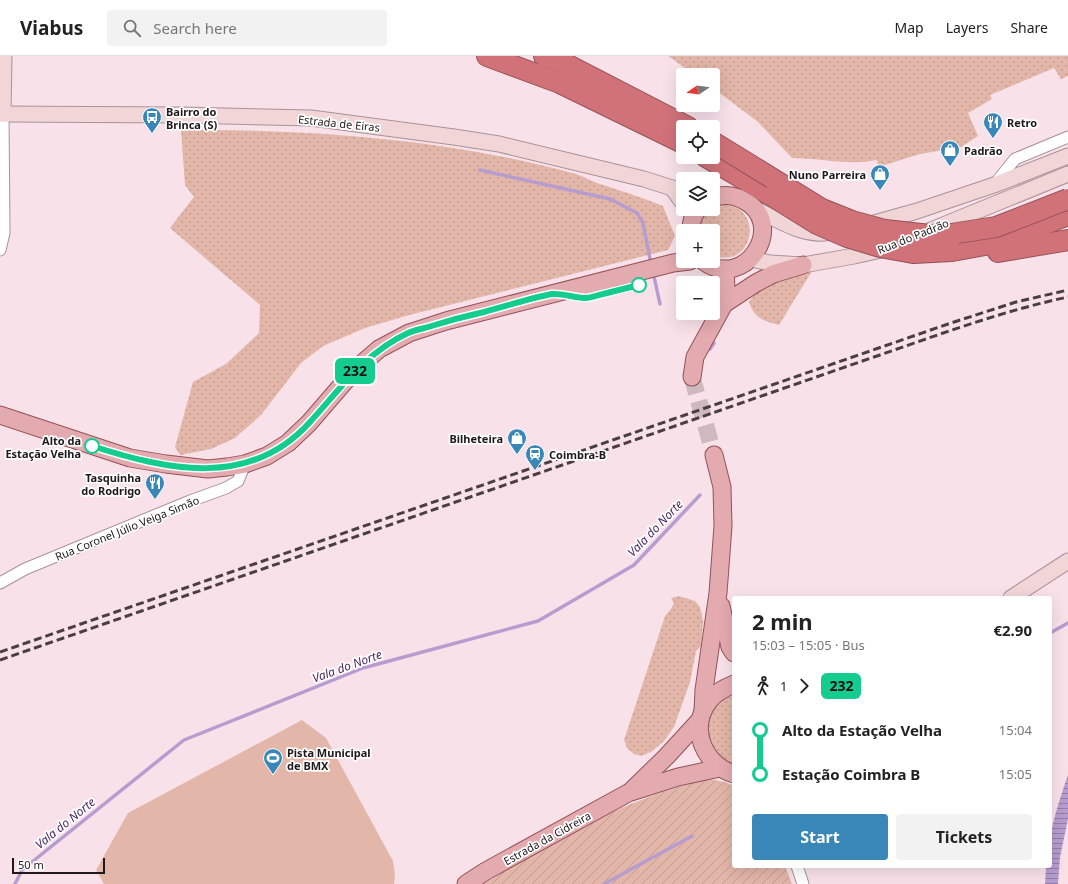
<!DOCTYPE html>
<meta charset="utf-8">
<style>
body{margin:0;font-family:"Noto Sans",sans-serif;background:#f2f2f2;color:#222;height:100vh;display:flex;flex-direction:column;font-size:15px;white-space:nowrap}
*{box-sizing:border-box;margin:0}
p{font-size:13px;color:#767676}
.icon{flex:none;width:22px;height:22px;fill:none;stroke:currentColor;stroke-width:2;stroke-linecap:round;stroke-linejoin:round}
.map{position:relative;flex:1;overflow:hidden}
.sheet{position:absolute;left:732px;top:540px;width:320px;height:272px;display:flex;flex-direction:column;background:#fff;border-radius:4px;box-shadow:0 4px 16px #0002}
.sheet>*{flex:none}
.badge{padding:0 8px;border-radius:6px;font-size:14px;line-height:26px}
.needle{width:26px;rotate:257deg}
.buttons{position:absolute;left:676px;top:12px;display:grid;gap:8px}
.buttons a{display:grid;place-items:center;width:44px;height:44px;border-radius:4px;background:#fff;box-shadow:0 4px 16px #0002;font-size:20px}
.scale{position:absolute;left:12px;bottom:10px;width:93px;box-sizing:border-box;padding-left:4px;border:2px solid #20181b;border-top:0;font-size:11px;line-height:14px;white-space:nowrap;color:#20181b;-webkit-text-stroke:3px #fff;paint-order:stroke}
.map>.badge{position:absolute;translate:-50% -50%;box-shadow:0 0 0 2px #fff}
.legs{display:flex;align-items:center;gap:6px;height:44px;padding:0 20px;font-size:13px}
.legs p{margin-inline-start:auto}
.headline{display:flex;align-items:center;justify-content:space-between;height:68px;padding:0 20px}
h1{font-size:22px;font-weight:700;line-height:30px}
.primary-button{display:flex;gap:8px;margin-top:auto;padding:8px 20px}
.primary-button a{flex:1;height:46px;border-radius:4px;background:#3987b9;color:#fff;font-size:16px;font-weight:700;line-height:46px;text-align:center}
.primary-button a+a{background:#f2f2f2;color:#222}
ul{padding:0 20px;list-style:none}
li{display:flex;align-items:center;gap:14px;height:44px;font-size:15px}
li i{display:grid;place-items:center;width:6px;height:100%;margin:0 5px;background:currentColor}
li i::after{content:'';width:10px;height:10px;margin:-5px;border:3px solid;border-radius:50%;background:#fff}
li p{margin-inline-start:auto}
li:first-child i{background:linear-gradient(#0000 50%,currentColor 0)}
li:last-child i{background:linear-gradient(currentColor 50%,#0000 0)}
header{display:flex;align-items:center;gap:24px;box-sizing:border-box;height:56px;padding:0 20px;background:#fff;border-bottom:1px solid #e0e0e0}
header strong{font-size:19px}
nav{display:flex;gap:22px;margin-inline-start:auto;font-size:14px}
.search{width:280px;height:36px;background:#f2f2f2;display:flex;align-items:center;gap:10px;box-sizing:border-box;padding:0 14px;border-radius:4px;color:#767676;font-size:15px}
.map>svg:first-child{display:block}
.grass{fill:url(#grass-dots)}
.garden{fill:url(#garden-furrows)}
.pitch{fill:#e2b6a8}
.water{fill:url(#water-rules)}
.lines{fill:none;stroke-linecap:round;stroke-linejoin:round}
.stream{stroke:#b79dcf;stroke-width:3.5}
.primary-tunnel{stroke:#ceb9c1;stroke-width:17;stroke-dasharray:17 8;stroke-linecap:butt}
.street-casing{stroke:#a8929a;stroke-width:13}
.secondary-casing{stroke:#a8929a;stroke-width:17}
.primary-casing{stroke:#935258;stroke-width:19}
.highway-casing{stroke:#935258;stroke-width:22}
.street{stroke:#fff;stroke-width:11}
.secondary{stroke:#f1d5d7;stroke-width:15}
.primary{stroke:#e3aaaf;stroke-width:17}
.highway{stroke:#d17279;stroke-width:20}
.rail{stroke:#493e42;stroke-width:3;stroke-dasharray:8 4;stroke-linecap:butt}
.highway-bridge-casing{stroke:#935258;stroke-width:22;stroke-linecap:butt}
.highway-bridge{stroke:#d17279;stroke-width:20}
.line-1-casing{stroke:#fff;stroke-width:9}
.line-1{stroke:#15cc8f;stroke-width:6}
.stop-1-dot{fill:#fff;stroke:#15cc8f;stroke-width:2}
.labels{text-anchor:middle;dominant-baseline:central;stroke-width:3.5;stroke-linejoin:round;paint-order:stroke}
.poi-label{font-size:11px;font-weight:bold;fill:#20181b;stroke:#fff;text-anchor:start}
.street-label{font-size:11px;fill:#20181b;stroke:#fff}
.stop-label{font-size:11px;font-weight:bold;fill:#20181b;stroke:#fff;text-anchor:end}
.water-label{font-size:12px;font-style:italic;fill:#4c2966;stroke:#fff}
</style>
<header>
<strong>Viabus</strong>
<div class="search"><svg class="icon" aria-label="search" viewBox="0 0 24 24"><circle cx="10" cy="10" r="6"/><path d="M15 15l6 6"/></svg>Search here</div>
<nav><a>Map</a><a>Layers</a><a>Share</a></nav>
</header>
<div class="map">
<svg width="1068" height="828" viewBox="0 0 1068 828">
<defs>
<pattern id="grass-dots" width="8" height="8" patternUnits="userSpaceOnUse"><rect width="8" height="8" fill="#e2b6a8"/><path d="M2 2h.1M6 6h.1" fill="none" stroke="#c29c90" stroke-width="1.8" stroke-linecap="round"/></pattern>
<pattern id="garden-furrows" width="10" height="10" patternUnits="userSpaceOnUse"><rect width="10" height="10" fill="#e2b6a8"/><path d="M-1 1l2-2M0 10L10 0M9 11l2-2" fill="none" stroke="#c29c90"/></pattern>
<pattern id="water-rules" width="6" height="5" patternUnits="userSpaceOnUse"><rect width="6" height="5" fill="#b79dcf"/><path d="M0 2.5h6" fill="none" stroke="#947fa7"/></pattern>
</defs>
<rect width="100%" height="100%" fill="#f9e1ea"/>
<!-- grass -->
<g class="grass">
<path d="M 668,0 L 1068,0 L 1068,20 L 1061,23 L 1054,12 L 990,39 L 992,43 L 968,57 L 978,80 L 961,91 L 920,98 L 878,111 L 877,104 C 848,110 821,102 792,102 L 758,66 L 713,32 L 713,19 L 695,19 Z"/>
<path d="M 181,74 C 310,73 448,83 572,117 C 582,119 590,125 600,128 C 622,135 641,141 663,150 L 675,180 L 668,194 L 409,259 L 365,272 L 323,290 L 301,307 L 261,359 L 235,382 L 211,393 L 180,399 L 175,391 L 193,326 L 226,308 L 259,277 L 260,249 L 170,172 L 194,141 L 185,129 Z"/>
<path d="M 717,149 C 767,144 755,216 713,199 L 713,175 L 698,175 C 699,165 702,160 709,153 L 713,153 L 713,151 Z"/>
<path d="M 812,215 L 779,269 C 762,264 755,263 749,246 L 754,239 L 753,236 L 775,223 Z"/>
<polygon points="679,540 695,545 700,551 703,565 701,590 696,595 690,626 674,671 664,685 651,696 641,700 634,698 627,692 624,684 665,560 671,553 674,547 671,542"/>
<polygon points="734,635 734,709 725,705 716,698 709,688 706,664 720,642"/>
</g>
<!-- garden -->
<path class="garden" d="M 709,723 L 725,726 L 734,730 L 734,810 L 785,810 L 792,828 L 484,828 C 553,784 628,741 709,723 Z"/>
<!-- pitch -->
<polygon class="pitch" points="302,664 326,682 393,805 395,819 394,828 104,828 96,814 128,757"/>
<!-- water -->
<path class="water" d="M 1068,719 L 1068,763 L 1060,801 L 1058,828 L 1045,828 L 1046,810 L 1050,810 C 1050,801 1049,791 1050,782 C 1054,760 1061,739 1068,719 Z"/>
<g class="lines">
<!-- stream -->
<g class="stream">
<polyline points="480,114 610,143 637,157 643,167 651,208"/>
<polyline points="653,216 660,248"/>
<polyline points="710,293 714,287 711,285"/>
<polyline points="1050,577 1068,567"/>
<polyline points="15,828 22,814 184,684 363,612 538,565 634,509 700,439"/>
<polyline points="604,828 692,780"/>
</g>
<!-- primary-tunnel -->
<polyline class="primary-tunnel" points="692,321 714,399"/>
<!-- street casing -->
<g class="street-casing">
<g id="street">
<polyline points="995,128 1015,103 1068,81"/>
<polyline points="0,194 4,177 3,58"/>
<polyline points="0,527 25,513 190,445 226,432 238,425 245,408"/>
<polyline points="797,810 803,828"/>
</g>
</g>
<!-- secondary casing -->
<g class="secondary-casing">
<g id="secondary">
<polyline points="0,58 181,59 311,62 454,81 499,88 644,123 672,132 683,134"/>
<polyline points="3,58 4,0"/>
<polyline points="672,132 683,147"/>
<path d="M 755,153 C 779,164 804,182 832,176"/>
<polyline points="867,169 917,155 994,129 1068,100"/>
<polyline points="926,176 1068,118"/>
<polyline points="751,203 770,207 803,209 854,200 886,193"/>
<polyline points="1011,542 1068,505"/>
</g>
</g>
<!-- primary casing -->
<g class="primary-casing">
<g id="primary">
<polyline points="690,175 693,161 698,153"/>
<path d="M 703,205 C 745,237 789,167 743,144 C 734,139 722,138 713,142"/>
<polyline points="724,248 756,227 773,218 803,209"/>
<polyline points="692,321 695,301 724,248 726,233 725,213"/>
<polyline points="0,359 130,402 166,408 208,413 227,411 245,408 267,400 288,387 309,367 347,323 364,306 379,293 409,277 446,265 673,207 690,205"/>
<polyline points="721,550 730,591 734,597"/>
<path d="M 734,628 C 724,632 715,637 709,645 C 688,672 704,709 734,718"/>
<polyline points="703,655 704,634 718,537 723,470 722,431 714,399"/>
<polyline points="632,734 666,701 700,664"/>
<polyline points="466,828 486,815 628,737 678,721 720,712"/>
</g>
</g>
<!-- highway casing -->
<g class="highway-casing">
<g id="highway">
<polyline points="487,0 560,27 683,87"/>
<polyline points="544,0 566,8 688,71"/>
<polyline points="706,101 772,140"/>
<polyline points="952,195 1001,186 1068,159"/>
<polyline points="998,196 1068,184"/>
</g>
</g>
<!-- street -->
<use href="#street" class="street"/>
<!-- secondary -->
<use href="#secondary" class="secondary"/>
<!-- primary -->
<use href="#primary" class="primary"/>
<!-- highway -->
<use href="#highway" class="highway"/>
<!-- rail -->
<g class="rail">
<polyline points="0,596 951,267 1016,246 1068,234"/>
<path d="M 0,604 L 874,301 C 938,279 1002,255 1068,241"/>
</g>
<!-- highway-bridge casing -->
<g class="highway-bridge-casing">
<g id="highway-bridge">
<polyline points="713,86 822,153 852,165 885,174 930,179 951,178 996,171 1068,143"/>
<polyline points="772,140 817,168 847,181 880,191 913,197 952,195"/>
</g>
</g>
<!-- highway-bridge -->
<use href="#highway-bridge" class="highway-bridge"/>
</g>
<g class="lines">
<!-- line-1 casing -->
<g class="line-1-casing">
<path id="line-1" d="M 92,390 C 167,414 250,433 310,366 C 341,332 365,297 408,277 C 414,274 422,273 428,271 C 447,265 466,260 484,256 C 507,250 530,242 552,238 C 563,237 575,242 586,242 C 591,242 598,239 603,238 C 615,235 627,232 639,229"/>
</g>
<!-- line-1 -->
<use href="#line-1" class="line-1"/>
</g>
<!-- icons -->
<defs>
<g id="bus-pin" transform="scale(1)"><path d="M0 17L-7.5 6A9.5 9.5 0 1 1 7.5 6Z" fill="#3987b9" stroke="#fff"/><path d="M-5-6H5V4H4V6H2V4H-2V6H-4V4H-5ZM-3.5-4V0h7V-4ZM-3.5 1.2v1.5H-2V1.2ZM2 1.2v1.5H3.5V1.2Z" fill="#fff"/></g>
<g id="restaurant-pin" transform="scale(1)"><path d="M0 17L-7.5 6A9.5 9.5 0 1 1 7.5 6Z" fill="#3987b9" stroke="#fff"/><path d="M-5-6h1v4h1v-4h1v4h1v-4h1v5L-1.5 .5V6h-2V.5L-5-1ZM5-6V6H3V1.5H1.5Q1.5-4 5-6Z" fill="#fff"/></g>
<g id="shop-pin" transform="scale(1)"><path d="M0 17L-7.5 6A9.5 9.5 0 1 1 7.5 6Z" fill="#3987b9" stroke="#fff"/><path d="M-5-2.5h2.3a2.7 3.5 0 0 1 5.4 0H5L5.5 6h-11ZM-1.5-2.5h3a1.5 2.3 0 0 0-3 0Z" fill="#fff"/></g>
<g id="station-pin" transform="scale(1)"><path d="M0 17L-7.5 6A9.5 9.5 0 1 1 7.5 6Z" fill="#3987b9" stroke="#fff"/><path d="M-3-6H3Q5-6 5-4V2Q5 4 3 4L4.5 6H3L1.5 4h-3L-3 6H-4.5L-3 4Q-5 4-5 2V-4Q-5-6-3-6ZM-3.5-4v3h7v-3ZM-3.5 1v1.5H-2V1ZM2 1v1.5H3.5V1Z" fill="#fff"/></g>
<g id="stadium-pin" transform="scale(1)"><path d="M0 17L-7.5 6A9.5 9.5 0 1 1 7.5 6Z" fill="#3987b9" stroke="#fff"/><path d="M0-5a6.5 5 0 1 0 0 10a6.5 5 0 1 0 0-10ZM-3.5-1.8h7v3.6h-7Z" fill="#fff"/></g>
</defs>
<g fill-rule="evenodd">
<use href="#bus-pin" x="152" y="61"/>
<use href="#restaurant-pin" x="993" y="66"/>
<use href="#shop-pin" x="950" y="94"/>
<use href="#shop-pin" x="880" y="118"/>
<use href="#shop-pin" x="517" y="382"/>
<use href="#station-pin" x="535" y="398"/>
<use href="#restaurant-pin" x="155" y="427"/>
<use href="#stadium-pin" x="273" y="702"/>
</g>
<!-- markers -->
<g class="stop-1-dot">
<circle cx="639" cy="229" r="7"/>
<circle cx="92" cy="390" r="7"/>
</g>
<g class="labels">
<!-- poi labels -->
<g class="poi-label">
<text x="166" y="55">Bairro do<tspan x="166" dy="13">Brinca (S)</tspan></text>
<text x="1007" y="66">Retro</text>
<text x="964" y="94">Padrão</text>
<text x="866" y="118" text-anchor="end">Nuno Parreira</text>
<text x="503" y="382" text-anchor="end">Bilheteira</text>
<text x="549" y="398">Coimbra-B</text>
<text x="141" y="421" text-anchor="end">Tasquinha<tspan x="141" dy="13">do Rodrigo</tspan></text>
<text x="287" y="696">Pista Municipal<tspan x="287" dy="13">de BMX</tspan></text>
</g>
<!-- street labels -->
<g class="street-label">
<text transform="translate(339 67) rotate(6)">Estrada de Eiras</text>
<text transform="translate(913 180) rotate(-22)">Rua do Padrão</text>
<text transform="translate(127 472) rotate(-22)">Rua Coronel Júlio Veiga Simão</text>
<text transform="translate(547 782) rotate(-29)">Estrada da Cidreira</text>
</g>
<!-- stop labels -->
<g class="stop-label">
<text x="81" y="384">Alto da<tspan x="81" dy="13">Estação Velha</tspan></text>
</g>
<!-- water labels -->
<g class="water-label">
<text transform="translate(655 472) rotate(-46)">Vala do Norte</text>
<text transform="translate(347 610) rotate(-20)">Vala do Norte</text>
<text transform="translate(65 767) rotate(-39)">Vala do Norte</text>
</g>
</g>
</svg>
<div class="buttons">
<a><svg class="needle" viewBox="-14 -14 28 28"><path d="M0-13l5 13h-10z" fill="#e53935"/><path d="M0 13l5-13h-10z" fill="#767676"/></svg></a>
<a><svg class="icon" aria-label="locate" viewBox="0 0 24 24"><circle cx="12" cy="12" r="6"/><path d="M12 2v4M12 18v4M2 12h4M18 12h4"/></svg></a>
<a><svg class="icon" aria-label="layers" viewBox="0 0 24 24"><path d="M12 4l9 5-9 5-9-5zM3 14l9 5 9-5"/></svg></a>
<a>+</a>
<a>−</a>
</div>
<div class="scale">50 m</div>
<b class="badge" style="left:355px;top:315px;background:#15cc8f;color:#111">232</b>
<section class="sheet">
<div class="headline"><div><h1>2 min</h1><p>15:03 – 15:05 · Bus</p></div><b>€2.90</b></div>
<div class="legs"><svg class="icon" aria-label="walk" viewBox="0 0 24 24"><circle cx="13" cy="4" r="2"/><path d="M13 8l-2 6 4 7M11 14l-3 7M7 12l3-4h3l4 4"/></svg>1<svg class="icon" aria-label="forward" viewBox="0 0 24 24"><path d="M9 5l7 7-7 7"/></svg><b class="badge" style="background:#15cc8f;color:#111">232</b></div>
<ul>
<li><i style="color:#15cc8f"></i><b>Alto da Estação Velha</b><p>15:04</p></li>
<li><i style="color:#15cc8f"></i><b>Estação Coimbra B</b><p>15:05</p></li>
</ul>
<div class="primary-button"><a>Start</a><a>Tickets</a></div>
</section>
</div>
